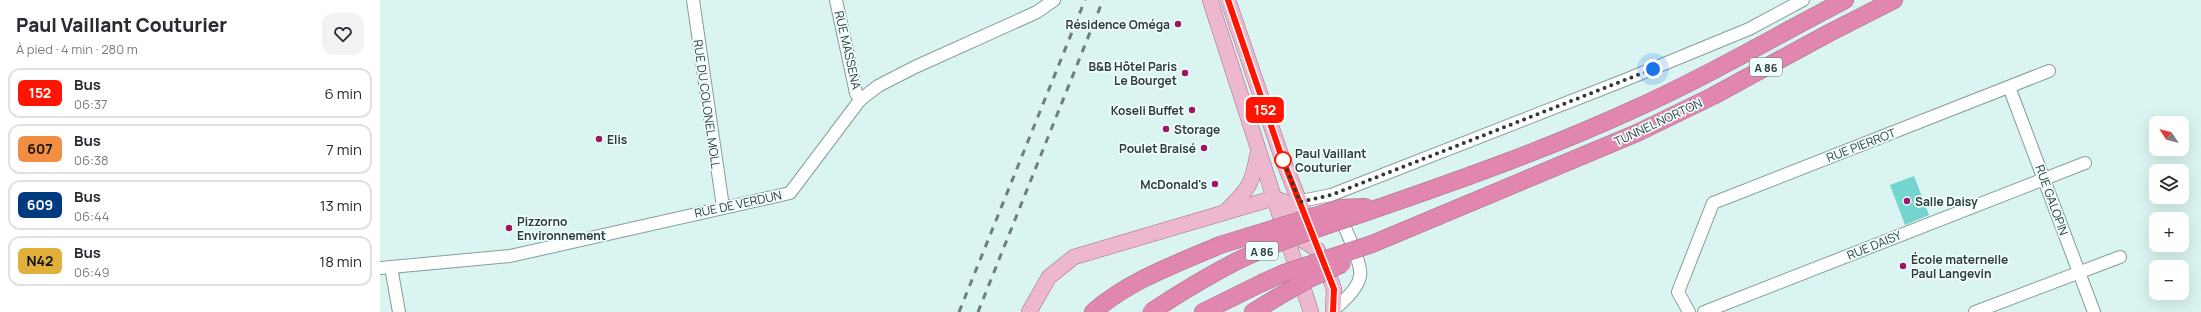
<!DOCTYPE html>
<html lang="fr">
<meta charset="utf-8">
<style>
body{margin:0;font-family:Manrope,sans-serif;background:#f2f2f3;color:#2b2b33;height:100vh;display:flex;flex-direction:column;font-size:15px;white-space:nowrap}
*{box-sizing:border-box;margin:0}
p{font-size:13px;color:#7c7c81}
.icon{flex:none;width:22px;height:22px;fill:none;stroke:currentColor;stroke-width:2;stroke-linecap:round;stroke-linejoin:round}
.map{position:relative;flex:1;overflow:hidden}
.side{display:flex;flex-direction:column;background:#fff;width:380px}
.side>*{flex:none}
.badge{padding:0 8px;border-radius:6px;font-size:14px;line-height:26px}
.needle{width:26px;rotate:306deg}
.controls{position:absolute;left:1769px;top:116px;display:grid;gap:8px}
.controls a{display:grid;place-items:center;width:40px;height:40px;border-radius:8px;background:#fff;box-shadow:0 4px 16px #0002;font-size:20px}
.you{position:absolute;width:20px;height:20px;margin:-10px;border:3px solid #fff;border-radius:50%;background:#1a73e8;box-shadow:0 0 0 6px #1a73e833}
.map>.badge{position:absolute;translate:-50% -50%;box-shadow:0 0 0 2px #fff}
.round{display:grid;place-items:center;flex:none;width:42px;height:42px;border-radius:12px;background:#f2f2f3}
.head{display:flex;align-items:center;justify-content:space-between;height:68px;padding:0 16px}
h1{font-size:19px;font-weight:800;line-height:30px}
ul{padding:0;list-style:none}
li{display:flex;align-items:center;gap:12px;height:50px;margin:0 8px 6px;padding:0 8px;border:2px solid #e1e1e2;border-radius:12px}
li div{flex:1}
li b{display:block;font-size:15px}
li em{font-style:normal}
li .badge{min-width:44px;font-weight:700;text-align:center}
main{display:flex;flex:1;min-height:0}
.map>svg:first-child{display:block}
.green{fill:#74d5ce}
.lines{fill:none;stroke-linecap:round;stroke-linejoin:round}
.minor-casing{stroke:#859d9b;stroke-width:14}
.major-casing{stroke:#a36c86;stroke-width:16}
.highway-casing{stroke:#a36c86;stroke-width:18}
.minor{stroke:#fff;stroke-width:12}
.major{stroke:#edb7cf;stroke-width:15}
.highway{stroke:#e187af;stroke-width:17}
.rail{stroke:#6f7e7d;stroke-width:3;stroke-dasharray:7 7;stroke-linecap:butt}
.highway-bridge-casing{stroke:#a36c86;stroke-width:18;stroke-linecap:butt}
.highway-bridge{stroke:#e187af;stroke-width:17}
.line-casing{stroke:#fff;stroke-width:9}
.line{stroke:#ff1400;stroke-width:6}
.walk{stroke:#313b3a;stroke-width:4;stroke-dasharray:0 7.2}
.poi-dot{fill:#9e1564;stroke:#effffd;stroke-width:1.5}
.stop-dot{fill:#fff;stroke:#ff1400;stroke-width:2}
.labels{text-anchor:middle;dominant-baseline:central;stroke-width:3.5;stroke-linejoin:round;paint-order:stroke}
.shield{fill:#effffd;stroke:#6a7674;stroke-width:1}
.shield-label{font-size:11px;font-weight:bold;fill:#313b3a}
.poi-label{font-size:12px;font-weight:bold;fill:#313b3a;stroke:#effffd;text-anchor:end}
.street-label{font-size:12px;fill:#313b3a;stroke:#effffd}
.stop-label{font-size:12px;font-weight:bold;fill:#313b3a;stroke:#effffd;text-anchor:start}
</style>
<main>
<section class="side">
<div class="head"><div><h1>Paul Vaillant Couturier</h1><p>À pied · 4 min · 280 m</p></div><a class="round"><svg class="icon" aria-label="heart" viewBox="0 0 24 24"><path d="M12 20l-8-8c-3-5 5-10 8-4 3-6 11-1 8 4z"/></svg></a></div>
<ul>
<li><span class="badge" style="background:#ff1400;color:#fff">152</span><div><b>Bus</b><p>06:37</p></div><em>6 min</em></li>
<li><span class="badge" style="background:#f28e43;color:#111">607</span><div><b>Bus</b><p>06:38</p></div><em>7 min</em></li>
<li><span class="badge" style="background:#003b80;color:#fff">609</span><div><b>Bus</b><p>06:44</p></div><em>13 min</em></li>
<li><span class="badge" style="background:#e0b03a;color:#111">N42</span><div><b>Bus</b><p>06:49</p></div><em>18 min</em></li>
</ul>
</section>
<div class="map">
<svg width="1821" height="312" viewBox="0 0 1821 312">
<rect width="100%" height="100%" fill="#daf4f1"/>
<!-- green -->
<polygon class="green" points="1534,176 1549,215 1525,225 1510,185"/>
<g class="lines">
<!-- minor casing -->
<g class="minor-casing">
<g id="minor">
<polyline points="313,0 343,207"/>
<polyline points="456,0 476,93 480,100"/>
<polyline points="1629,87 1714,312"/>
<polyline points="911,203 951,195 1245,80 1369,29 1423,0"/>
<polyline points="11,267 19,312"/>
<polyline points="0,268 130,256 410,193 480,100 498,86 535,67 657,12 674,0"/>
<path d="M 953,310 C 963,302 983,285 980,270 C 978,254 965,229 959,214"/>
<polyline points="1309,312 1298,292 1333,203 1669,71"/>
<polyline points="1324,312 1705,163"/>
<polyline points="1595,312 1740,257"/>
</g>
</g>
<!-- major casing -->
<g class="major-casing">
<g id="major">
<polyline points="830,0 931,312"/>
<polyline points="848,0 901,155 930,228"/>
<path d="M 846,211 C 870,188 872,184 878,152"/>
<polyline points="943,260 954,289 953,312"/>
<polyline points="649,312 669,277 694,257 894,198 908,203 922,240 938,250"/>
</g>
</g>
<!-- highway casing -->
<g class="highway-casing">
<g id="highway">
<path d="M 1001,207 C 1085,178 1169,148 1250,111 C 1324,78 1394,37 1465,0"/>
<polyline points="992,244 1257,133 1333,96 1449,33 1514,0"/>
<path d="M 713,312 C 750,280 796,264 840,245"/>
<polyline points="823,312 882,283"/>
<polyline points="873,312 896,298"/>
</g>
</g>
<!-- minor -->
<use href="#minor" class="minor"/>
<!-- major -->
<use href="#major" class="major"/>
<!-- highway -->
<use href="#highway" class="highway"/>
<!-- rail -->
<g class="rail">
<polyline points="579,312 705,0"/>
<polyline points="598,312 723,0"/>
</g>
<!-- highway-bridge casing -->
<g class="highway-bridge-casing">
<g id="highway-bridge">
<polyline points="840,245 961,208 987,207"/>
<polyline points="882,283 904,273 992,244"/>
<polyline points="896,298 929,279 962,264"/>
<path d="M 771,312 C 798,294 826,277 855,262 C 901,239 953,224 1001,207"/>
</g>
</g>
<!-- highway-bridge -->
<use href="#highway-bridge" class="highway-bridge"/>
</g>
<g class="lines">
<!-- line casing -->
<g class="line-casing">
<polyline id="line" points="848,0 901,155 954,289 953,312"/>
</g>
<!-- line -->
<use href="#line" class="line"/>
<!-- walk -->
<polyline class="walk" points="903,160 901,155 920,202 951,195 1273,69"/>
</g>
<!-- markers -->
<g class="poi-dot">
<circle cx="798" cy="24" r="4"/>
<circle cx="805" cy="73" r="4"/>
<circle cx="812" cy="110" r="4"/>
<circle cx="786" cy="129" r="4"/>
<circle cx="219" cy="139" r="4"/>
<circle cx="824" cy="148" r="4"/>
<circle cx="835" cy="184" r="4"/>
<circle cx="1527" cy="201" r="4"/>
<circle cx="129" cy="228" r="4"/>
<circle cx="1523" cy="266" r="4"/>
</g>
<circle class="stop-dot" cx="903" cy="160" r="8"/>
<g class="labels">
<!-- shield labels -->
<g class="shield">
<rect x="1370" y="58" width="32" height="18" rx="3"/>
<rect x="866" y="242" width="32" height="18" rx="3"/>
</g>
<g class="shield-label">
<text x="1386" y="67">A 86</text>
<text x="882" y="251">A 86</text>
</g>
<!-- poi labels -->
<g class="poi-label">
<text x="790" y="24">Résidence Oméga</text>
<text x="797" y="66">B&amp;B Hôtel Paris<tspan x="797" dy="14">Le Bourget</tspan></text>
<text x="804" y="110">Koseli Buffet</text>
<text x="794" y="129" text-anchor="start">Storage</text>
<text x="227" y="139" text-anchor="start">Elis</text>
<text x="816" y="148">Poulet Braisé</text>
<text x="827" y="184">McDonald's</text>
<text x="1535" y="201" text-anchor="start">Salle Daisy</text>
<text x="137" y="221" text-anchor="start">Pizzorno<tspan x="137" dy="14">Environnement</tspan></text>
<text x="1531" y="259" text-anchor="start">École maternelle<tspan x="1531" dy="14">Paul Langevin</tspan></text>
</g>
<!-- street labels -->
<g class="street-label">
<text transform="translate(468 50) rotate(77)">RUE MASSENA</text>
<text transform="translate(327 104) rotate(82)">RUE DU COLONEL MOLL</text>
<text transform="translate(1278 122) rotate(-25)">TUNNEL NORTON</text>
<text transform="translate(1481 145) rotate(-21)">RUE PIERROT</text>
<text transform="translate(1672 200) rotate(70)">RUE GALOPIN</text>
<text transform="translate(358 204) rotate(-12)">RUE DE VERDUN</text>
<text transform="translate(1494 245) rotate(-22)">RUE DAISY</text>
</g>
<!-- stop labels -->
<g class="stop-label">
<text x="915" y="153">Paul Vaillant<tspan x="915" dy="14">Couturier</tspan></text>
</g>
</g>
</svg>
<div class="controls">
<a><svg class="needle" viewBox="-14 -14 28 28"><path d="M0-13l5 13h-10z" fill="#e53935"/><path d="M0 13l5-13h-10z" fill="#7c7c81"/></svg></a>
<a><svg class="icon" aria-label="layers" viewBox="0 0 24 24"><path d="M12 4l9 5-9 5-9-5zM3 14l9 5 9-5"/></svg></a>
<a>+</a>
<a>−</a>
</div>
<div class="you" style="left:1273px;top:69px"></div>
<b class="badge" style="left:885px;top:110px;background:#ff1400;color:#fff">152</b>
</div>
</main>
